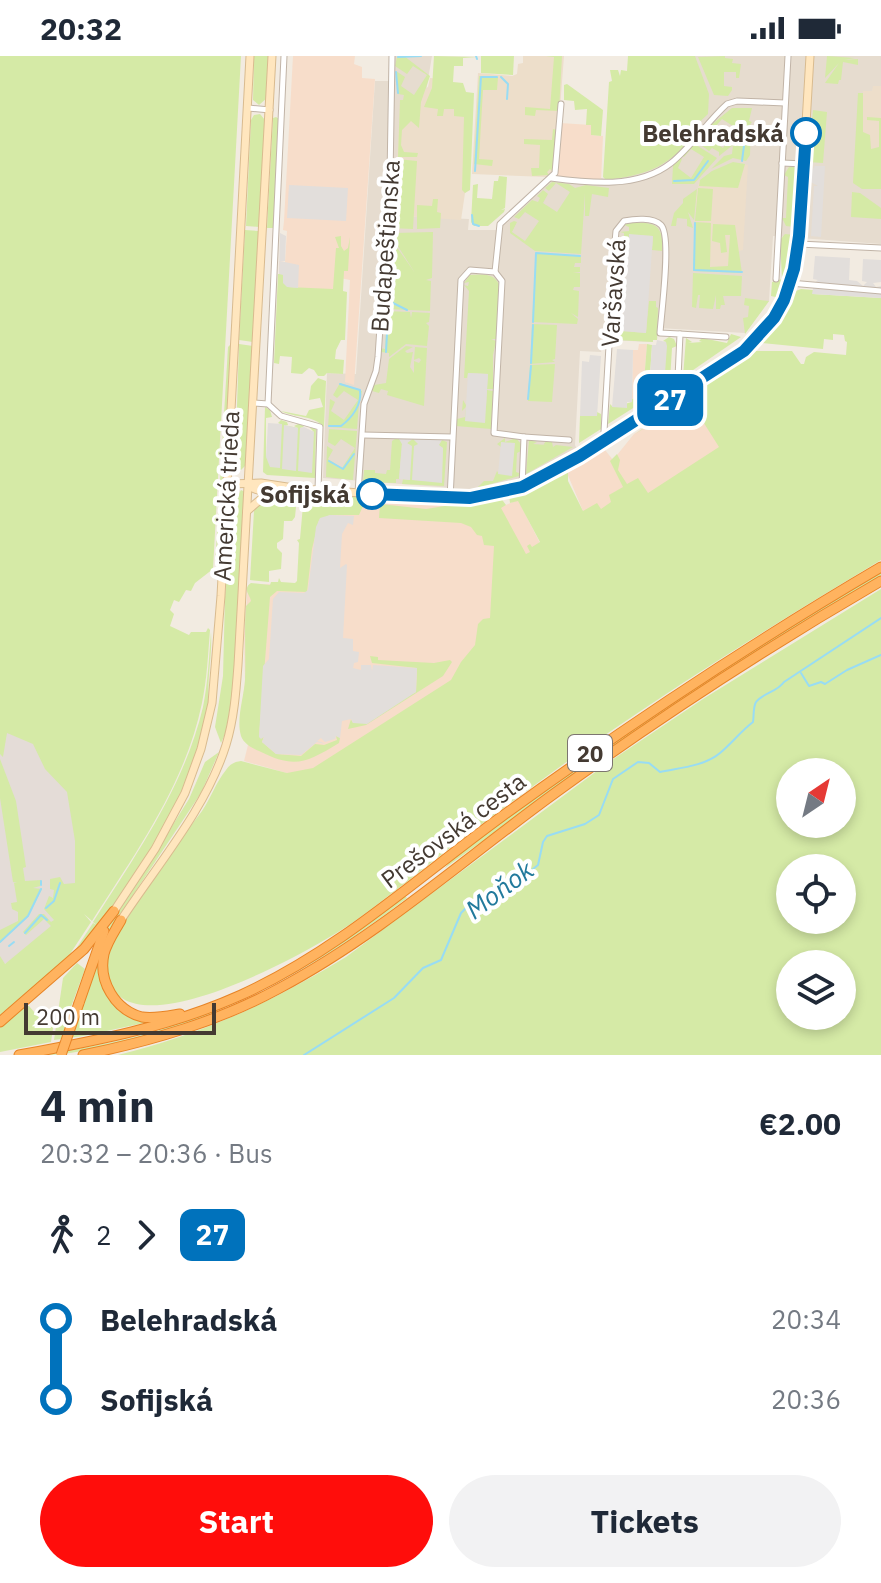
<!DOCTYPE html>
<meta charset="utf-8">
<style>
body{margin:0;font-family:"IBM Plex Sans",sans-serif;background:#f2f2f3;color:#1f2937;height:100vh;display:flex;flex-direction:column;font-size:30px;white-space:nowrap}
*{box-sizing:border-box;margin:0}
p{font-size:26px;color:#747a83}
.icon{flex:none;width:44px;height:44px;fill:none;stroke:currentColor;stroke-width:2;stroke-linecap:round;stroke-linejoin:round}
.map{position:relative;height:999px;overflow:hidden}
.details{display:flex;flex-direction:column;background:#fff;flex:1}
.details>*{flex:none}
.badge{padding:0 16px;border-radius:12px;font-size:28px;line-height:52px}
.needle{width:52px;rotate:35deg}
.fabs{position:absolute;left:776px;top:702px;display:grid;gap:16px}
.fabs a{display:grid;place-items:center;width:80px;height:80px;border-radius:50%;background:#fff;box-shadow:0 4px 12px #0003;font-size:40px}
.scale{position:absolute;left:24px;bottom:20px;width:192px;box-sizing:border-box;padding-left:8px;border:4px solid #443a32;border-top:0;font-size:22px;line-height:28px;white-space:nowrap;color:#443a32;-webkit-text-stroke:6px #fff;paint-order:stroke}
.map>.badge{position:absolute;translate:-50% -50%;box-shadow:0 0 0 4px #fff}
.legs{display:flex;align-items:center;gap:12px;height:88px;padding:0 40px;font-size:26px}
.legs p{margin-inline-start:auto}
.overview{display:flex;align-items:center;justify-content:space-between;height:136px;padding:0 40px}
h1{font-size:44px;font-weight:700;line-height:60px}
.primary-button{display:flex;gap:16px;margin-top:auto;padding:16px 40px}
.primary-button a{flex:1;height:92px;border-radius:48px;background:#ff0d0b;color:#fff;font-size:32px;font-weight:700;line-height:92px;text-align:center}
.primary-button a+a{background:#f2f2f3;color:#1f2937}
ul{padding:0 40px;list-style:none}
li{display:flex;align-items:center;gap:28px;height:80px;font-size:30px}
li i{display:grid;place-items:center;width:12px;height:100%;margin:0 10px;background:currentColor}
li i::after{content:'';width:20px;height:20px;margin:-10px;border:6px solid;border-radius:50%;background:#fff}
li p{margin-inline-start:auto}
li:first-child i{background:linear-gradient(#0000 50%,currentColor 0)}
li:last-child i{background:linear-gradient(currentColor 50%,#0000 0)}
.status{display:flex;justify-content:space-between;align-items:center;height:56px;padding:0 40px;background:#fff;direction:ltr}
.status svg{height:22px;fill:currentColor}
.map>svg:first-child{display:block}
.residential{fill:#e6dccf}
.commercial{fill:#f7ddca}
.industrial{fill:#e4dcd7}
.education{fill:#eddeca}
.green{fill:#d5eaa6;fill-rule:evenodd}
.parking{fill:#e2dedb}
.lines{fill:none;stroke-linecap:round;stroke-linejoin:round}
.stream{stroke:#98dcf4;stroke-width:2}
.street-casing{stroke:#c1b4a7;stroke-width:7}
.secondary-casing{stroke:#d9bb8f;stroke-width:9}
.highway-casing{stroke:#e78426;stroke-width:11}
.street{stroke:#fff;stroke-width:5}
.secondary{stroke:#ffe6be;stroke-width:7}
.highway{stroke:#ffb35f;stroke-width:9}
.highway-bridge-casing{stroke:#e78426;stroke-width:11;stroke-linecap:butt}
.highway-bridge{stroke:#ffb35f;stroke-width:9}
.line-1-casing{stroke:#fff;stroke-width:18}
.line-1{stroke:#0072bc;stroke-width:12}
.stop-1-dot{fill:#fff;stroke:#0072bc;stroke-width:4}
.labels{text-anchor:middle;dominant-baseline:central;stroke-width:8;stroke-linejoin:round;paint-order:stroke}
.shield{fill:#fff;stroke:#7c7570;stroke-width:2}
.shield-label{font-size:22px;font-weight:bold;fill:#443a32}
.stop-label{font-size:24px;font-weight:bold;fill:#443a32;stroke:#fff;text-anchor:end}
.street-label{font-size:24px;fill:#443a32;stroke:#fff}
.water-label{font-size:26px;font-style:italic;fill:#227a9c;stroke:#fff}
</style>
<div class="status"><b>20:32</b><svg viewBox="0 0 49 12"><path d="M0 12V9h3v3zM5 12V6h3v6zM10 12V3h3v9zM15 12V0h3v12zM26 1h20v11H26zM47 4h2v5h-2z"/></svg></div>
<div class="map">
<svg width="881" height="999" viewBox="0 0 881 999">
<rect width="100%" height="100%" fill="#f2ebe1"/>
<!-- residential -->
<polygon class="residential" points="395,0 432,0 405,160 469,163 468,174 498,174 500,168 551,122 600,126 601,122 605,123 689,74 693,0 881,0 881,188 773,180 769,245 745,277 658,272 657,284 653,284 653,286 605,284 601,296 580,295 575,389 580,400 514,434 461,442 453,432 323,422 327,317 356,318 375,25 395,25"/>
<!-- commercial -->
<g class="commercial">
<polygon points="293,0 355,0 354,8 362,11 362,22 375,23 354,329 345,326 350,224 340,222 334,234 287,231 279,218 279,205 285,206 287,175 283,174 284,165"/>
<polygon points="560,67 591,69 591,79 603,80 601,126 551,122"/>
<polygon points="639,288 647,288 643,339 640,343 632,343 633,294 638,294"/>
<polygon points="694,339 723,392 622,457 583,455 567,417 574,413 575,408 605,394 613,404 634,378"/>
<polygon points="306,438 437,449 496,442 501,451 518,444 540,487 455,624 315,713 290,718 244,705 248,689 241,678 240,667 245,626 244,578 248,529 301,527"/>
</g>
<!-- industrial -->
<polygon class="industrial" points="20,665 70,724 82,860 0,911 0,669"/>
<!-- education -->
<g class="education">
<polygon points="523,0 564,0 555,117 547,126 546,121 472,118 478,17 512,20 517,18 518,8 523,7"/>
<polygon points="430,22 448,23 453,37 473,38 469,133 465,137 461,164 405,160 403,142 395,141 400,48 428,31"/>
<polygon points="873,30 881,30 881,128 859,127 863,35 872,35"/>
<polygon points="744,108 748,109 743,194 739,195 740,216 695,214 696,141 699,125"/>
</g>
<!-- green -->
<g class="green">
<path d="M 0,0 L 241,0 L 213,513 L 195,527 L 191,535 L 186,534 L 179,546 L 174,544 L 170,554 L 174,558 L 170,570 L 189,579 L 191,576 L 206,576 L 208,572 L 210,574 C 208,599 207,623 202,647 C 185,729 136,796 92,865 L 84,858 L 91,866 L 68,901 L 0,959 L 0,900 L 5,908 L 51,870 L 44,863 L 26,879 L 23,876 L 39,858 L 44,858 L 51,866 L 54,864 L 44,853 L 49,840 L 53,842 L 54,834 L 50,833 L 50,823 L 60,821 L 64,828 L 75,827 L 75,785 L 67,736 L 45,713 L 33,688 L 7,677 L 3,701 L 0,698 Z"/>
<polygon points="254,0 268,0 267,42 259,49 253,44"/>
<polygon points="404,0 430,20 421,46 419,72 411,65 402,74 401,89 404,96 418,97 417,101 398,101 400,44 403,44 404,39 398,38 396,15 405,21 401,30 414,39 427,19 413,10 407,18 395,10 397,1"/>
<polygon points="434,0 477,1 463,2 463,10 454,10 453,26 463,27 466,36 474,37 470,134 465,137 462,134 464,61 454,60 454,53 444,53 443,60 437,60 438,53 424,51 432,32"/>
<polygon points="481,0 514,0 513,19 481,17"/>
<polygon points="546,0 562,0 559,55 536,54 535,60 525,59 525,51 550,53 554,1"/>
<path d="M 628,0 L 695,0 L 709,38 L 708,58 L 690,75 L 691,84 C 664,113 645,119 606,124 L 603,121 L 609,26 L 612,25 L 610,14 L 618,14 L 620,20 L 621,14 L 627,15 Z"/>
<polygon points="725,0 725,2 733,3 732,7 741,8 739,22 736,22 736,16 724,16 724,30 732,31 732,34 728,40 714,39 698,1"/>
<polygon points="827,0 855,2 844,4 858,3 858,9 843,6 841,24 839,24 838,28 825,27 839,7 825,22"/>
<polygon points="479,20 498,21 497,34 483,34 479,103 493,104 492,110 474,108"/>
<polygon points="567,28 603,54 601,80 591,79 591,69 586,69 587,53 575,54 574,45 564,44 564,29"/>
<polygon points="858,37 863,37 863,76 870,79 871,93 879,91 879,65 867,64 867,61 881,62 881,133 862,133 853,127"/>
<polygon points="732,52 752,52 749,65 752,66 741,78 751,68 750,99 746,105 733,102 711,113 724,100 732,98 733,89 719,100 719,96 712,92 709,95 695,85 709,71 714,74 709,83 723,92 736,72 722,63 715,71 711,69"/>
<polygon points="813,54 827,56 823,107 808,106"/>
<polygon points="260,58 265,64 259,171 246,170 251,64 254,59"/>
<polygon points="276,61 279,63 274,172 267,172 273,62"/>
<polygon points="553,73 557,74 554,114 553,116 550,113 547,116 549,119 532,120 531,112 539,112 540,89 524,88 524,83 552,84"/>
<polygon points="693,87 717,102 694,128 672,128 673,110 680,101 682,103 678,112 691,122 704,101 691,93 684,101 682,99"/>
<polygon points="397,103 417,105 413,173 390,172 391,164 395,164 396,158 399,158 401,142 395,141"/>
<polygon points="733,106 745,108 738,132 699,130 700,124 712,115"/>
<polygon points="789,111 794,111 798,115 799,127 795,128 792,160 797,161 795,177 794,171 786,170 782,162 786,162 788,121 784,119"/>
<polygon points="499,120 507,121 505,152 501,154 505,153 504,156 488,170 474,170 471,166 473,129 478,128 477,142 492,143 494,125 498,125"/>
<polygon points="552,126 569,128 575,132 586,129 609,132 608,141 592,138 589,160 585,160 585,137 581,198 535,195 510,177 510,167 514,165 517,166 512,176 525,185 539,165 525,156 519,163 514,161 532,144 538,146 540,142 537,140 543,134 548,138 543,147 557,156 570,136 556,127 549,135 545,132"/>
<polygon points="698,132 713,133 711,165 695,165"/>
<polygon points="697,133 694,164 688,156 693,172 687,170 687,163 677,162 676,170 671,170 674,157 683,147 683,143"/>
<polygon points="852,136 860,137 881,152 881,163 851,161"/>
<polygon points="433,143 438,143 437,156 441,157 440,172 417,173 417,149 432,150"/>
<polygon points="695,166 711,167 710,211 728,210 730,179 725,179 727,196 721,197 720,187 712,185 713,168 735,169 742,217 693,215"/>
<path d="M 629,167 C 654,166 664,167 662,195 L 652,194 L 653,180 L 629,179 L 629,184 L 624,184 L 624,177 L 620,176 L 629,175 L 629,171 L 624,169 Z"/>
<polygon points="245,174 259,175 253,286 239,284"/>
<polygon points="433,176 432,222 426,224 431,225 430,255 388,253 394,187 415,217 394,184 394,177"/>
<polygon points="785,178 795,179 794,197 780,242 771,240 772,226 782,223 780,184"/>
<polygon points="341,180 341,190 344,195 348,192 350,181 348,215 344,215 343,235 347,236 345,284 341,284 336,294 335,303 344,304 343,318 327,317 324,320 318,320 314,314 309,312 302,318 291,317 292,301 280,300 279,308 274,307 278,218 283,218 288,231 333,233 336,192 339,192 335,181"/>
<polygon points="536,197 581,200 581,207 575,207 574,211 580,211 580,216 573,216 580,217 580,231 574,231 573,234 579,235 578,261 571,257 578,263 577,268 532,266"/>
<polygon points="693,217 742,220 741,240 723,240 725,249 721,249 720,253 716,253 716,239 713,253 699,252 700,239 698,239 696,252 692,251"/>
<path d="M 470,219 C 483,218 496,217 500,231 L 496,283 L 491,283 L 496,285 L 493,299 L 493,333 L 487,333 L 488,318 L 468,317 L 467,322 L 464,322 L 469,235 L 464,229 L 468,230 L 469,226 L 464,227 Z"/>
<path d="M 801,233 L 813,234 L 813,238 L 881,242 L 881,504 C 788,560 695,617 605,679 C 557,712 510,747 463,782 C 426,810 390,840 352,867 C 313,894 126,999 108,921 C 106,906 109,893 116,880 C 138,835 172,795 202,755 C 211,742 216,726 226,714 C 230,708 234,706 241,705 L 287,717 L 313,712 L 451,624 L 461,606 L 475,589 L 478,568 L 483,563 L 490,562 L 494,490 L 484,489 L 482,480 L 477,479 L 471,471 L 461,467 L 379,462 L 380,448 L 426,453 L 500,441 L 506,449 L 501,452 L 526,498 L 530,496 L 527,490 L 530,488 L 532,491 L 540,486 L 518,445 L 510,447 L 509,439 L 534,431 L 565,414 L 568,416 L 568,425 L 583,455 L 597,447 L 601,453 L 611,446 L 609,439 L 623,431 L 610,405 L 617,398 L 620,404 L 618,414 L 627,428 L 638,422 L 648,437 L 719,391 L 695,353 L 700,349 L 694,341 L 635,378 L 673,352 L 672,346 L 751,295 L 792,295 L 801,308 L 804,308 L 806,301 L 814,296 L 846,299 L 847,286 L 845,285 L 844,279 L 833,278 L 833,284 L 824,283 L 823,293 L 761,287 L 793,236 Z"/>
<polygon points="745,242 769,245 745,278 743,262 748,261 749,250 744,249"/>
<polygon points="649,245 656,245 656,251 658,252 657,284 653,284 653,286 617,284 618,270 623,270 622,275 646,277"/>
<polygon points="385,255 410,256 411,262 412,256 430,257 429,266 426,267 429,270 427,290 406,288 389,301 389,297 381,296 381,292 385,293 387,259 382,258"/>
<polygon points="532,268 557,269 555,303 552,304 555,306 530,308"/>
<polygon points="731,278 741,281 683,321 686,282 692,286 688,287 702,286 699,285 702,282 727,287"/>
<polygon points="669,281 674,283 677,290 672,292 670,325 674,326 608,368 610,348 613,351 632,346 632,343 639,343 640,338 643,338 647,288 652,289 649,334 666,289 666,286 663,285"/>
<polygon points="231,288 223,433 215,511 228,291"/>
<polygon points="239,288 253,290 246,409 241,414 235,411"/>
<polygon points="406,290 413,291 405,295 407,297 413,296 410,311 414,317 414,305 419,307 421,304 419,302 414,304 415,291 427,292 424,350 387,339 388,335 381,333 379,337 372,335 374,329 386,327 389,303"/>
<polygon points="555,308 552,346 528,345 530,309"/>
<path d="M 318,322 L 326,325 L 324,371 C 314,359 295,362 281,355 L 306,360 L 309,354 L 323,351 L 320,342 L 309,344 L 311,330 Z"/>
<polygon points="340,327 362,335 359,348 357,373 328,371 330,343 335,346 331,355 344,364 358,344 344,335 337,342 333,339"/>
<polygon points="487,334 493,335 491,373 456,370 457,363 465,361 465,365 466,351 462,355 463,344 466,349 486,350"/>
<polygon points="265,351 270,354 272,361 266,362 266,401 282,369 278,367 281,364 287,366 288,369 284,369 298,372 294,370 300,367 304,371 300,372 314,376 310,372 316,371 315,422 267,419 263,416"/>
<polygon points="597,356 601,358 601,373 579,387 580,360 597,360"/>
<polygon points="329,373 357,375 353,424 326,421 327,390 333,394 328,403 342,412 355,392 341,383 335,390 328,386"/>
<polygon points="505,382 505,386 516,382 521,388 521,395 517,397 516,416 519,417 519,420 477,432 484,425 493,425 497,415 499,418 502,386 501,391 497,388"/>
<polygon points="395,383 400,383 402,388 399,423 396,423 396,427 363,426 364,414 375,414 375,417 386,418 387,414 390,414 392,385"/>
<polygon points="410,383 415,383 419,388 413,424 426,425 424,389 428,384 432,387 441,426 443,392 438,389 442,384 447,386 444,430 402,428 403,423 409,424 407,388"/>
<polygon points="529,384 537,386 533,388 547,389 543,389 547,384 552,386 553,391 556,389 573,391 526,418"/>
<polygon points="241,434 245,436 234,634 227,674 221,687 215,671 223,620 225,541 233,449"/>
<path d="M 281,437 L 294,437 L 297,441 L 295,461 L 292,465 L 284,465 L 283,483 L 277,487 L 277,492 L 282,497 L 281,513 L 269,515 L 269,526 L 250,524 L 254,455 C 259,444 271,439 281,437 Z"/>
<path d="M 304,438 L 358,441 L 364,448 L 359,459 L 330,459 L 319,464 L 312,493 L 307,536 L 277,535 L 270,541 L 259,681 L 264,680 L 262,686 L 276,698 L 301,700 L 315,688 L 324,689 L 337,684 L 336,680 L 340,682 L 339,687 C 306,707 295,713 259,695 C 252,692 244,688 241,680 C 236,663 244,641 245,624 C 246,599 244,575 246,550 L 251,545 C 250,539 242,533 251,527 L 270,529 L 271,526 L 278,526 L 279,522 L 281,526 L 295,527 L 297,525 L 299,487 L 297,484 L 300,483 Z"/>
<path d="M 881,516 L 881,520 L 755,597 L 641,671 L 445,812 C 461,790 511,760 535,742 C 646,660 763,586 881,516 Z"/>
<path d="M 881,533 L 881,999 L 118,999 C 203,978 272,946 346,901 L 609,706 L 703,643 ZM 790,716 L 842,716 L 842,768 L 790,768 ZM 790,812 L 842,812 L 842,864 L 790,864 ZM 790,908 L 842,908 L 842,960 L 790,960 Z"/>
<path d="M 211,576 C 212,591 210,605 209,619 C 208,630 209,640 208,650 C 198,733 126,842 70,902 L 93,867 L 97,869 L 93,866 C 137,797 184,731 203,651 C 208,626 209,601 211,576 Z"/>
<polygon points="370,600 378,601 378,604 434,607 450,604 452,606 443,620 366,669 348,673 351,663 353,667 416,636 417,612 372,607"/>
<polygon points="219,696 201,737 109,875 107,874 189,743 205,706"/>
<polygon points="0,703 16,745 26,811 23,812 25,825 41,824 40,830 33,832 42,833 28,861 0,887 0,874 18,865 18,856 12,853 11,847 17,846 14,827 17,827 13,826 0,742"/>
<path d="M 405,840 L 407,842 C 319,910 226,962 117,987 C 93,993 69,999 44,999 C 92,990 142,983 187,964 C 267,931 337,892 405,840 Z"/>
<path d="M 101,898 C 108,950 106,950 158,964 L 83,980 L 54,984 L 63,922 L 77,907 L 85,913 L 68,959 L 78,963 Z"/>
<polygon points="25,950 29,950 40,963 54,966 51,986 0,996 0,970"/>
</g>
<!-- parking -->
<g class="parking">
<polygon points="815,110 825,110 821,181 811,180 814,130 818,130 809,125 810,118"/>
<polygon points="289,129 348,132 346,165 287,162"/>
<polygon points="280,177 286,180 285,205 280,205 299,209 298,232 287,231 283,227 283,219 279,218"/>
<polygon points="629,178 653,180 646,277 622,275"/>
<polygon points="815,200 850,202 849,224 857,225 863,230 867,226 862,225 863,203 881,204 881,226 873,227 876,231 881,230 881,242 812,238 814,227 818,224 813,223"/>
<polygon points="657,284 666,286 667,290 664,331 649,335 652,289 656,289"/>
<polygon points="617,293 633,294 632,346 627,346 627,352 612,351"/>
<polygon points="590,299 601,300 597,360 580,360 582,305 589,306"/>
<polygon points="468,317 488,318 485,367 465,365"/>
<polygon points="268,367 282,368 280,412 270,411 266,401"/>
<polygon points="284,369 298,372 296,415 282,413"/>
<polygon points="304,371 314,376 312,417 298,415 300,372"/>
<polygon points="399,383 413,383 442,384 439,389 443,392 442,427 412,424 414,390 418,388 413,383 407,387 412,390 410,424 399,423 402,388"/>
<polygon points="501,386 515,387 512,420 498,418"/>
<polygon points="330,459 354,460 353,469 348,467 342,478 340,512 346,508 347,509 343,582 353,583 353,595 359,596 358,606 354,607 353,612 361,614 361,609 371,609 372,615 373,609 417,612 416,636 367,668 353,667 351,663 342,665 340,682 336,680 335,683 325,686 321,682 317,685 321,686 325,688 337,684 325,688 317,686 301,699 276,698 262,686 264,681 261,683 259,681 263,610 269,603 273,543 279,536 304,537 308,534 316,471 320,462"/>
</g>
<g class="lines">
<!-- stream -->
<g class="stream">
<polyline points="476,0 477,3"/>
<polyline points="398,1 421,0"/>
<polyline points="396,16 398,37"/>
<polyline points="501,21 508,28 507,43"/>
<polyline points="742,105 746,74"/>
<polyline points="475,115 481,21 497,21"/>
<polyline points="674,125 694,124 708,105"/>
<polyline points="472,159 473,168 479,170"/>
<polyline points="695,167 694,214 742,216"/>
<polyline points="392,195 389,245 407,254"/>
<polyline points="533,266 536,197 580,200"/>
<polyline points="386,296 388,259"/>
<polyline points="531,307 533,269"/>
<polyline points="528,343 531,310"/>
<path d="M 329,370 L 341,370 C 353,361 362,348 360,334 L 340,328"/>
<polyline points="329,405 343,413 354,398"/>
<polyline points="801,617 809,630 821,626 825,628 847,614 881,599"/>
<polyline points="41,825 41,829"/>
<polyline points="46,852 54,845 60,827"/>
<polyline points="25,877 41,859 47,864"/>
<polyline points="0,886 28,860 41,833"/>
<polyline points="9,890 14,886"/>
<path d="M 304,999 L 394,942 L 423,912 L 441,904 L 461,857 L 468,850 L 506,835 L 538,809 L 543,786 L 547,780 L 585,768 L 599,759 L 613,723 L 638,706 L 649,707 L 660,716 C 679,712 705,710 720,697 C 732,687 740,676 753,666 C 754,660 753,651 756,646 C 763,637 777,636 784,626 L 881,562"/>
</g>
<!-- street casing -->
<g class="street-casing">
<g id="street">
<polyline points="248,52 270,54"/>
<polyline points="782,107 804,108"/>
<path d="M 551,122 C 589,127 638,133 671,107 C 692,90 707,66 727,48 L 737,45 L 785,47"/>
<polyline points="799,188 881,192"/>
<polyline points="495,216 500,168 555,117 561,48"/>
<polyline points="776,223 788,0"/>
<polyline points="790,227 881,235"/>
<polyline points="680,278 726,281"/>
<polyline points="253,347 268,348 281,360 320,371 318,434"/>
<polyline points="268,348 284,0"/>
<polyline points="363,379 452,381"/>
<polyline points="524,381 569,384"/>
<path d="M 608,383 L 604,376 L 615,186 L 616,175 L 624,165 C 634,163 653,161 661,169 C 672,180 661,259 660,277 L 680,278 L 678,322 L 684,335"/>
<polyline points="358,437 364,348 376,315 378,301 390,122 392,0"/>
<polyline points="450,442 461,224 470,214 495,216 502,225 494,377 524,381 522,431"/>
</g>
</g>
<!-- secondary casing -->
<g class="secondary-casing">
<g id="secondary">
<path d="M 227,428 L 261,427 L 300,433 L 437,442 L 470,442 L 504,437 L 532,428 L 562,412 L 735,302 C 799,255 799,190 803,118 C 805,79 808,39 810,0"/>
<path d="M 248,429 C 260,439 277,435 292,434"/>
<polyline points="247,455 269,436"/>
<polyline points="114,855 155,793 185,737 201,693 212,647 221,540 250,0"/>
<path d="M 121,864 C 157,809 206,753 226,689 C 234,663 236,636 238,609 L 272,0"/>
</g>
</g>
<!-- highway casing -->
<g class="highway-casing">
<g id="highway">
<path d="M 121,864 C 115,875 107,886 104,898 C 98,925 115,954 142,961 C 154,963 168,960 180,958"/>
<polyline points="79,947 104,875"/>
<polyline points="0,966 84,893 114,855"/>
<path d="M 19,999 C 95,985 170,971 241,939 C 338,895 416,823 501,761 C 624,672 750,588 881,511"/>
<path d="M 83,999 C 151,985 217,966 278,933 C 378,880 464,803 555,737 C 660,661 769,590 881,525"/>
</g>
</g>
<!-- street -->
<use href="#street" class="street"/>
<!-- secondary -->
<use href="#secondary" class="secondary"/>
<!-- highway -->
<use href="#highway" class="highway"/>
<!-- highway-bridge casing -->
<g class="highway-bridge-casing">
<polyline id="highway-bridge" points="61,999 79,947"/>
</g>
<!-- highway-bridge -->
<use href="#highway-bridge" class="highway-bridge"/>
</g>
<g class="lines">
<!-- line-1 casing -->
<g class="line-1-casing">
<polyline id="line-1" points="372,438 470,442 522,431 580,400 744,295 774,262 784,244 794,213 799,180 806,77"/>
</g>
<!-- line-1 -->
<use href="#line-1" class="line-1"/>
</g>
<!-- markers -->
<g class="stop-1-dot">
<circle cx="806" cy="77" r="14"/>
<circle cx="372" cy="438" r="14"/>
</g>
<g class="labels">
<!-- shield labels -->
<rect class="shield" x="568" y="679" width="44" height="36" rx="6"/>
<g class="shield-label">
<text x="590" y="697">20</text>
</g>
<!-- stop labels -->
<g class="stop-label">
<text x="784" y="77">Belehradská</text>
<text x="350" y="438">Sofijská</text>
</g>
<!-- street labels -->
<g class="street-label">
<text transform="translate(385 190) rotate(-86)">Budapeštianska</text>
<text transform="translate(613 237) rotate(-86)">Varšavská</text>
<text transform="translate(226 440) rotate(-87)">Americká trieda</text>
<text transform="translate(453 774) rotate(-37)">Prešovská cesta</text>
</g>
<!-- water labels -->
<g class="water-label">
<text transform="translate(499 833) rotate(-37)">Moňok</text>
</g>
</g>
</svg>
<div class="fabs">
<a><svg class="needle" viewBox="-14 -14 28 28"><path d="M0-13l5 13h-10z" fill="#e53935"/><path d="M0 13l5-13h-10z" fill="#747a83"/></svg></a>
<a><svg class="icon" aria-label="locate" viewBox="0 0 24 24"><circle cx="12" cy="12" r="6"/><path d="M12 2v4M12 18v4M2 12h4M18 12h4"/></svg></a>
<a><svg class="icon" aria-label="layers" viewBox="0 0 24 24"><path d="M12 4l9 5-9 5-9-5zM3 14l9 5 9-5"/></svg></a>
</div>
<div class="scale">200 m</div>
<b class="badge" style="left:670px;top:344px;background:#0072bc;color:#fff">27</b>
</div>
<section class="details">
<div class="overview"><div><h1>4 min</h1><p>20:32 – 20:36 · Bus</p></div><b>€2.00</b></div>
<div class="legs"><svg class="icon" aria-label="walk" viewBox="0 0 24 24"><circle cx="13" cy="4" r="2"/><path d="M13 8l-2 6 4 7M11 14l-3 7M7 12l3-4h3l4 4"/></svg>2<svg class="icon" aria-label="forward" viewBox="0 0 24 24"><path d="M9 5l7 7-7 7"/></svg><b class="badge" style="background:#0072bc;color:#fff">27</b></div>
<ul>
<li><i style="color:#0072bc"></i><b>Belehradská</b><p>20:34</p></li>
<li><i style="color:#0072bc"></i><b>Sofijská</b><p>20:36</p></li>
</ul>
<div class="primary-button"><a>Start</a><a>Tickets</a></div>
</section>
